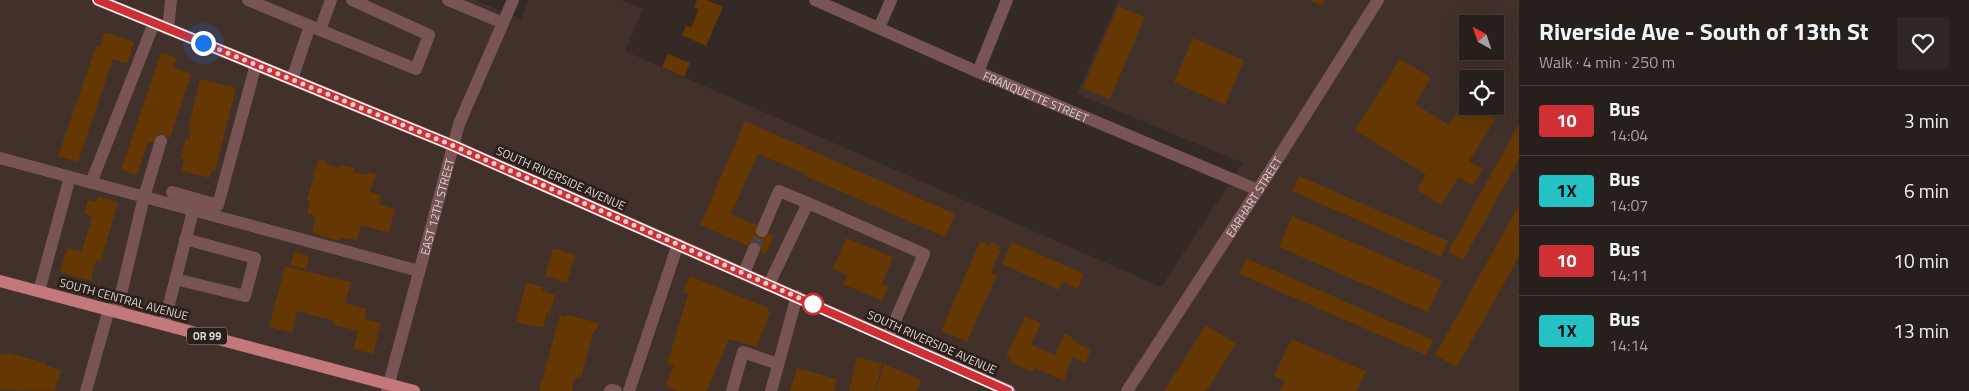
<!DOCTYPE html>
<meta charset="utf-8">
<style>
body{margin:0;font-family:"Titillium Web",sans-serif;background:#2f2724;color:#f1f3f6;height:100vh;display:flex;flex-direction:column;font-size:19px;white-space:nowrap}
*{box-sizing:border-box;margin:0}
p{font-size:16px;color:#a4a2a3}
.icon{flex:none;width:28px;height:28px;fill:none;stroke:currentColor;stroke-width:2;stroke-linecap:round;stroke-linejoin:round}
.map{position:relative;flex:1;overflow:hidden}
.panel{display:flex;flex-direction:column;background:#271f1b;width:450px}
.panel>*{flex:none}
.badge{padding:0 10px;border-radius:4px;font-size:18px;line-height:32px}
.needle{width:32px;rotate:320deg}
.buttons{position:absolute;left:1459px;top:15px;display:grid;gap:10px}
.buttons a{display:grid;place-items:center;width:45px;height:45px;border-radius:0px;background:#271f1b;box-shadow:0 5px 20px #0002,0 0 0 1px #433d3a;font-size:25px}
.you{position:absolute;width:25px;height:25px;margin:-12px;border:4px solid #fff;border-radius:50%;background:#1a73e8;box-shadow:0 0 0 8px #1a73e833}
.map>.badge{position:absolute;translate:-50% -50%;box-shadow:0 0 0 2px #fff}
.round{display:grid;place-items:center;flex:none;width:52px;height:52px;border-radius:0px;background:#2f2724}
.overview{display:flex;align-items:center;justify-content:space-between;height:85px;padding:0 20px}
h1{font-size:24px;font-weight:700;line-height:38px}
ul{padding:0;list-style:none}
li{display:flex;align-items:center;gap:15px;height:70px;padding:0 20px;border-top:1px solid #433d3a}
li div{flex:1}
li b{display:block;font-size:19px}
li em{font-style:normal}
li .badge{min-width:55px;font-weight:700;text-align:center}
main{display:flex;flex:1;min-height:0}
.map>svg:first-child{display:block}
.built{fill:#42302a;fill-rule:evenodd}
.building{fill:#643703}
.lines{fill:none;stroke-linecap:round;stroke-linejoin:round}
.minor-tunnel{stroke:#4d423e;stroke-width:12;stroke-dasharray:12 6;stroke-linecap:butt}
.minor{stroke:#785454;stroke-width:12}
.major{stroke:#c3797b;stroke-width:12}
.line-casing{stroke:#fff;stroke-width:11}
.line{stroke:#ce3036;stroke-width:8}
.walk{stroke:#dbd3d1;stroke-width:5;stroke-dasharray:0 9}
.stop-dot{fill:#fff;stroke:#ce3036;stroke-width:2.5}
.labels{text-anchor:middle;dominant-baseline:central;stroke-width:5;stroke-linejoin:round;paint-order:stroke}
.shield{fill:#2a1f1b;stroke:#a69d9a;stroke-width:1}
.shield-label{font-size:11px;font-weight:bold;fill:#dbd3d1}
.street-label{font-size:12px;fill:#dbd3d1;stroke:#2a1f1b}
</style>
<main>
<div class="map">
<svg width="1519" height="391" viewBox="0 0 1519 391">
<rect width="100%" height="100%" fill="#342924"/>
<!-- built -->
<path class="built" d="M 0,0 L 475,0 L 521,19 L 528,0 L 621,0 L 643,9 L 625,51 L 1161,287 L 1243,163 L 1077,94 L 1118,0 L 1519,0 L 1519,391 L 0,391 ZM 1468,24 L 1495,24 L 1495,51 L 1468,51 ZM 1468,79 L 1495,79 L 1495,106 L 1468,106 Z"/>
<!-- building -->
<g class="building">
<polygon points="697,0 707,0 723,7 706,46 682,35 686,26 691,28 699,9 694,8"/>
<polygon points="1309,0 1325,0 1322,6"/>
<polygon points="1118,6 1145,17 1110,99 1083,88"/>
<polygon points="105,32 134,42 127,64 113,59 78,162 58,156 96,46 100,47"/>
<polygon points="1193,38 1244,60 1225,105 1174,82"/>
<polygon points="161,53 176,58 173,67 191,74 170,138 158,133 154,144 148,142 137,175 121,170"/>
<polygon points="668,54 690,63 684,77 662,67"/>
<polygon points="1400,59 1431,78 1415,104 1449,125 1465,100 1468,101 1468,106 1476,106 1496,119 1469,161 1483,169 1472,186 1459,177 1441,205 1417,190 1426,175 1355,130"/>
<polygon points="200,79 236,88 215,171 212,170 210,178 181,171 184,159 181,158 186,138 189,139 191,130 188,130"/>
<polygon points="745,121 955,214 945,237 805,176 806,174 758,154 731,214 757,225 756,228 774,236 766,254 700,225"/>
<polygon points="1519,124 1519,160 1463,260 1448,252"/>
<polygon points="318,159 327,161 326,164 340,168 340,165 354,168 353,172 367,175 368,172 376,174 370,192 381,195 379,204 395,209 389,233 361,225 357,240 348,238 347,240 340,238 339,241 312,233 316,216 307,214 310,201 307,200"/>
<polygon points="1299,176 1448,241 1441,257 1292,191"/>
<polygon points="98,196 118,202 101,262 96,260 91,281 60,272 67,248 82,252 92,216 84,214 88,200 96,202"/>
<polygon points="1519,205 1519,257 1457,367 1435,355"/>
<polygon points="1292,216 1442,281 1428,312 1279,247"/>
<polygon points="846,238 893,257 882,284 888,287 882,301 843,284 847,275 833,269"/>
<polygon points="980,241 989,245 991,242 1000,246 998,249 1001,250 991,272 997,275 967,342 941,331"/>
<polygon points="1012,242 1084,274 1078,289 1062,282 1059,290 1002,264"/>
<polygon points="553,248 575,255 567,283 545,276"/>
<polygon points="294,252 309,256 306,269 290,265"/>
<polygon points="1246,258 1433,340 1426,355 1239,274"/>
<polygon points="285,266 351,282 345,303 367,309 364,319 381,323 373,354 353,349 358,331 334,325 334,321 297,311 292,333 269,327"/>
<polygon points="690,276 768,308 770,313 757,347 729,339 707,391 678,391 665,386 674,366 667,364 688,294 683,292"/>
<polygon points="526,283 543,287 542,291 555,295 550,314 547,313 543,328 516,322"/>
<polygon points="560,315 566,317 567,315 599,323 597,330 594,330 581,378 575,377 572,391 539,391"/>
<polygon points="1025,316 1041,323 1031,345 1055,355 1064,333 1072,337 1071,339 1078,342 1077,344 1091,350 1085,363 1072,357 1064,381 1035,368 1033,372 1009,362 1011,358 1006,356"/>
<polygon points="1206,325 1236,344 1206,391 1164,391"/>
<polygon points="1291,339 1366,371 1357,391 1280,391 1285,381 1274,376"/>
<polygon points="8,353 46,363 45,365 61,370 55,391 0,390 0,354 7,356"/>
<polygon points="857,357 882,364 875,391 849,391"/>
<polygon points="884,364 921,380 917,391 876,391"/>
<polygon points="797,368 837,379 834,391 790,391"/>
</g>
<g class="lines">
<!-- minor-tunnel -->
<polyline class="minor-tunnel" points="754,249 762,231"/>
<!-- minor -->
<g class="minor">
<polyline points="248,0 320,30 331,0"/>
<polyline points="448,0 503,23"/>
<path id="s1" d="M 815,0 L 978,72 L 1258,190"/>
<polyline points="879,28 891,0"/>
<polyline points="168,29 171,0"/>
<polyline points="320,30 416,69 429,35 352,0"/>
<polyline points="978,72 1007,0"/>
<polyline points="292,79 310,26"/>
<polyline points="0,158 419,271"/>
<polyline points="91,183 154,23"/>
<polyline points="172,192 218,205 256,64"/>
<polyline points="762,231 779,191 808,203"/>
<polyline points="744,273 754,249"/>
<polyline points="175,279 245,296 255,258 185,239"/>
<polyline points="769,284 808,203 924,254 888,337"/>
<polyline points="39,291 70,177"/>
<polyline points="117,311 144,197 161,141"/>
<polyline points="164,324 195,203"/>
<polyline points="86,391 109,309"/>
<path id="s2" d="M 387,391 L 459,124 L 513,0"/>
<polyline points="610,391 611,390 616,391"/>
<polyline points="629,391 678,244"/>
<polyline points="732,391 743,352 778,364"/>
<polyline points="771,391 797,296"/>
<path id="s3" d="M 1127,391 L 1258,190 L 1378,0"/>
</g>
<!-- major -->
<g class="major">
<polyline points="98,0 454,146 1009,391"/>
<polyline points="0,281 414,391"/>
</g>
</g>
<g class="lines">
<!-- line casing -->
<g class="line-casing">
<polyline id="line" points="98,0 454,146 1008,391"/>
</g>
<!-- line -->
<use href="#line" class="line"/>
<!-- walk -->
<polyline class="walk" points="203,43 454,146 813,304"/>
</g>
<!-- markers -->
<circle class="stop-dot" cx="813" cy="304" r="10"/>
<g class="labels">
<!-- shield labels -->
<rect class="shield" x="187" y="327.5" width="40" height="17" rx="4"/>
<g class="shield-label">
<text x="207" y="336">OR 99</text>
</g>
<!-- street labels -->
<g class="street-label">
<text stroke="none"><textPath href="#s1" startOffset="241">FRANQUETTE STREET</textPath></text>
<text transform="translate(561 178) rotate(24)">SOUTH RIVERSIDE AVENUE</text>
<text stroke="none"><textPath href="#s3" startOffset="232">EARHART STREET</textPath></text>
<text stroke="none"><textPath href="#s2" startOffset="191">EAST 12TH STREET</textPath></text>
<text transform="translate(124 299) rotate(15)">SOUTH CENTRAL AVENUE</text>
<text transform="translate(932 342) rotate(24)">SOUTH RIVERSIDE AVENUE</text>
</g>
</g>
</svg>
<div class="buttons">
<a><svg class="needle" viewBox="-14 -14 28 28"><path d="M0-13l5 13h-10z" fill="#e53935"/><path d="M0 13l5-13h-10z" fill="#a4a2a3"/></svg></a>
<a><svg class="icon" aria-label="locate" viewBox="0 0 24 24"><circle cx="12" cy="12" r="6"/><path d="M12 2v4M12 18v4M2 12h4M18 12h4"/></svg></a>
</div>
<div class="you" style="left:203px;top:43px"></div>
</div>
<section class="panel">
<div class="overview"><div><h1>Riverside Ave - South of 13th St</h1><p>Walk · 4 min · 250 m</p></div><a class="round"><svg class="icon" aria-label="heart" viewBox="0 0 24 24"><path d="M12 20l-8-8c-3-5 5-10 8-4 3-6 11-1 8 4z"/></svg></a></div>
<ul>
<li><span class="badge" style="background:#ce3036;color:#fff">10</span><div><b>Bus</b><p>14:04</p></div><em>3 min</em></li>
<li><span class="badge" style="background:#24c2c4;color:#111">1X</span><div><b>Bus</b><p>14:07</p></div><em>6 min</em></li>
<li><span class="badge" style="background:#ce3036;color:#fff">10</span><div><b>Bus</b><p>14:11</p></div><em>10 min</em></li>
<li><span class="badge" style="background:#24c2c4;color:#111">1X</span><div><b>Bus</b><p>14:14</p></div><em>13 min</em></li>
</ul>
</section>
</main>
